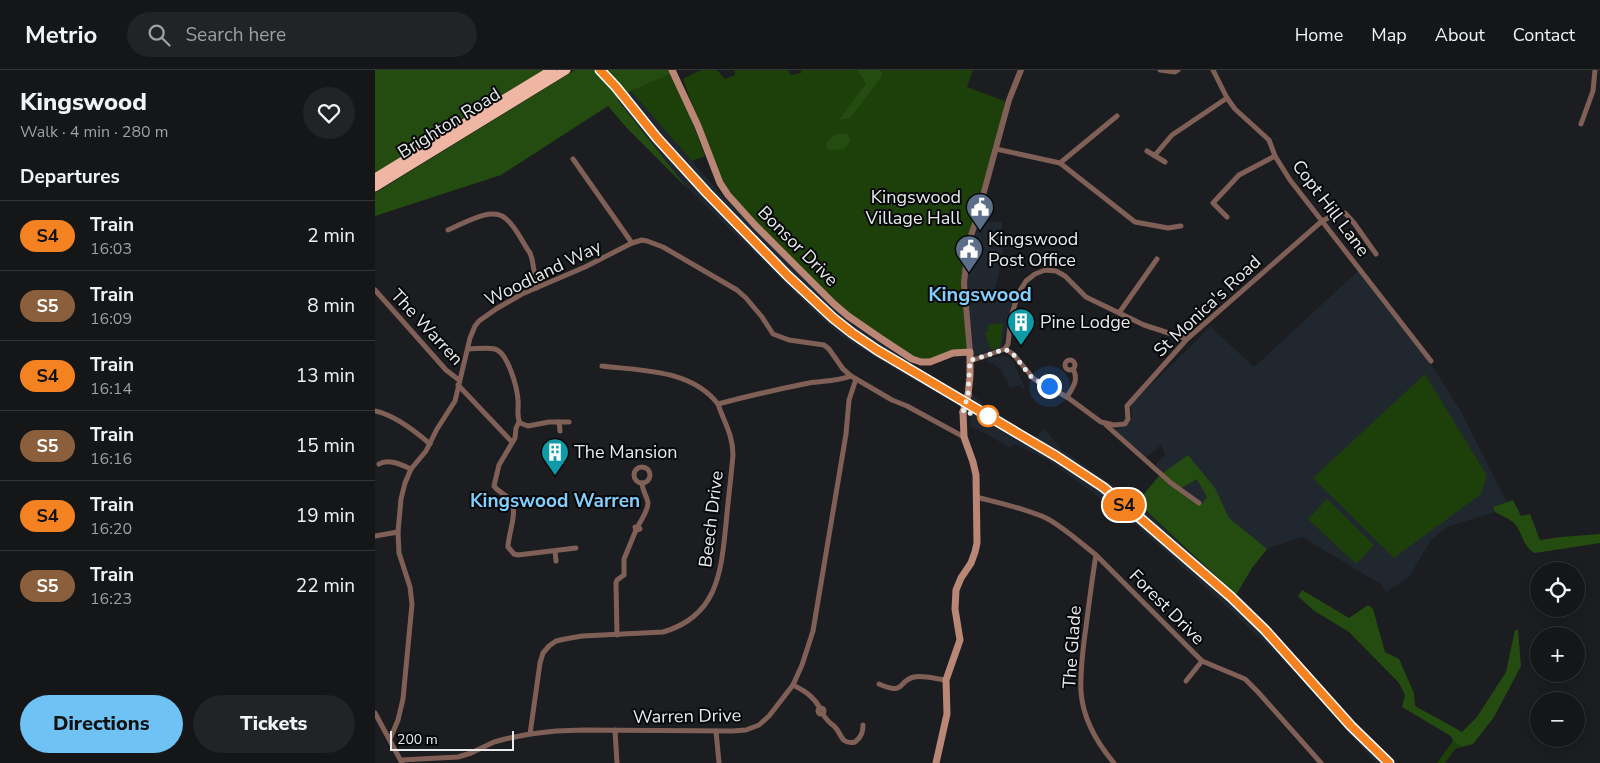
<!DOCTYPE html>
<meta charset="utf-8">
<style>
body{margin:0;font-family:"Nunito Sans",sans-serif;background:#212325;color:#f1f3f6;height:100vh;display:flex;flex-direction:column;font-size:19px;white-space:nowrap}
*{box-sizing:border-box;margin:0}
p{font-size:16px;color:#9d9fa2}
.icon{flex:none;width:28px;height:28px;fill:none;stroke:currentColor;stroke-width:2;stroke-linecap:round;stroke-linejoin:round}
.map{position:relative;flex:1;overflow:hidden}
.side{display:flex;flex-direction:column;background:#141618;width:375px}
.side>*{flex:none}
.badge{padding:0 10px;border-radius:16px;font-size:18px;line-height:32px}
.fabs{position:absolute;left:1155px;top:492px;display:grid;gap:10px}
.fabs a{display:grid;place-items:center;width:55px;height:55px;border-radius:50%;background:#141618;box-shadow:0 2px 12px #0003,0 0 0 1px #333537;font-size:25px}
.scale{position:absolute;left:15px;bottom:12px;width:124px;box-sizing:border-box;padding-left:5px;border:2px solid #e8eaec;border-top:0;font-size:14px;line-height:18px;white-space:nowrap;color:#e8eaec;-webkit-text-stroke:4px #060709;paint-order:stroke}
.you{position:absolute;width:25px;height:25px;margin:-12px;border:4px solid #fff;border-radius:50%;background:#1a73e8;box-shadow:0 0 0 8px #1a73e833}
.map>.badge{position:absolute;translate:-50% -50%;box-shadow:0 0 0 2px #fff}
h2{padding:0 20px;font-size:19px;line-height:45px}
.round{display:grid;place-items:center;flex:none;width:52px;height:52px;border-radius:26px;background:#212325}
.summary{display:flex;align-items:center;justify-content:space-between;height:85px;padding:0 20px}
h1{font-size:24px;font-weight:800;line-height:38px}
.primary-button{display:flex;gap:10px;margin-top:auto;padding:10px 20px}
.primary-button a{flex:1;height:58px;border-radius:30px;background:#6ec2f4;color:#111;font-size:20px;font-weight:800;line-height:58px;text-align:center}
.primary-button a+a{background:#212325;color:#f1f3f6}
ul{padding:0;list-style:none}
li{display:flex;align-items:center;gap:15px;height:70px;padding:0 20px;border-top:1px solid #333537}
li div{flex:1}
li b{display:block;font-size:19px}
li em{font-style:normal}
li .badge{min-width:55px;font-weight:700;text-align:center}
header{display:flex;align-items:center;gap:30px;box-sizing:border-box;height:70px;padding:0 25px;background:#141618;border-bottom:1px solid #333537}
header strong{font-size:24px}
nav{display:flex;gap:28px;margin-inline-start:auto;font-size:18px}
.search{width:350px;height:45px;background:#212325;display:flex;align-items:center;gap:12px;box-sizing:border-box;padding:0 18px;border-radius:28px;color:#9d9fa2;font-size:19px}
main{display:flex;flex:1;min-height:0}
.map>svg:first-child{display:block}
.built{fill:#20272e}
.green{fill:#1d400a}
.forest{fill:#254c10;fill-rule:evenodd}
.lines{fill:none;stroke-linecap:round;stroke-linejoin:round}
.minor{stroke:#806056;stroke-width:5}
.tertiary{stroke:#806056;stroke-width:6}
.secondary{stroke:#ba8676;stroke-width:7}
.trunk{stroke:#f0b6a4;stroke-width:9}
.rail-casing{stroke:#7d7f81;stroke-width:3}
.rail{stroke:#060709;stroke-width:1;stroke-dasharray:4;stroke-linecap:butt}
.secondary-bridge{stroke:#ba8676;stroke-width:7}
.line-casing{stroke:#fff;stroke-width:11}
.line{stroke:#f58220;stroke-width:8}
.walk{stroke:#e8eaec;stroke-width:5;stroke-dasharray:0 9}
.stop-dot{fill:#fff;stroke:#f58220;stroke-width:2.5}
.labels{text-anchor:middle;dominant-baseline:central;stroke-width:4;stroke-linejoin:round;paint-order:stroke}
.street-label{font-size:18px;fill:#e8eaec;stroke:#060709}
.poi-label{font-size:18px;fill:#e8eaec;stroke:#060709;text-anchor:start}
.neighbourhood-label{font-size:19px;font-weight:bold;fill:#82cefd;stroke:#060709}
.quarter-label{font-size:20px;font-weight:bold;fill:#82cefd;stroke:#060709}
</style>
<header>
<strong>Metrio</strong>
<div class="search"><svg class="icon" aria-label="search" viewBox="0 0 24 24"><circle cx="10" cy="10" r="6"/><path d="M15 15l6 6"/></svg>Search here</div>
<nav><a>Home</a><a>Map</a><a>About</a><a>Contact</a></nav>
</header>
<main>
<section class="side">
<div class="summary"><div><h1>Kingswood</h1><p>Walk · 4 min · 280 m</p></div><a class="round"><svg class="icon" aria-label="heart" viewBox="0 0 24 24"><path d="M12 20l-8-8c-3-5 5-10 8-4 3-6 11-1 8 4z"/></svg></a></div>
<h2>Departures</h2>
<ul>
<li><span class="badge" style="background:#f58220;color:#111">S4</span><div><b>Train</b><p>16:03</p></div><em>2 min</em></li>
<li><span class="badge" style="background:#8b5e3c;color:#fff">S5</span><div><b>Train</b><p>16:09</p></div><em>8 min</em></li>
<li><span class="badge" style="background:#f58220;color:#111">S4</span><div><b>Train</b><p>16:14</p></div><em>13 min</em></li>
<li><span class="badge" style="background:#8b5e3c;color:#fff">S5</span><div><b>Train</b><p>16:16</p></div><em>15 min</em></li>
<li><span class="badge" style="background:#f58220;color:#111">S4</span><div><b>Train</b><p>16:20</p></div><em>19 min</em></li>
<li><span class="badge" style="background:#8b5e3c;color:#fff">S5</span><div><b>Train</b><p>16:23</p></div><em>22 min</em></li>
</ul>
<div class="primary-button"><a>Directions</a><a>Tickets</a></div>
</section>
<div class="map">
<svg width="1225" height="693" viewBox="0 0 1225 693">
<rect width="100%" height="100%" fill="#1b1d20"/>
<!-- built -->
<g class="built">
<polygon points="235,0 256,21 344,122 432,212 478,255 587,328 583,335 523,301 469,268 438,241 383,186 312,118 242,29"/>
<polygon points="604,152 627,152 628,185 619,224 638,229 627,277 599,286 591,209 595,176"/>
<polygon points="983,201 1046,279 1083,336 1132,432 1118,437 1120,442 1072,457 1056,470 1034,507 1011,522 1007,515 927,467 892,479 824,437 784,406 780,395 790,385 786,375 771,388 739,360 752,356 757,347 756,334 816,276 835,256 879,297"/>
<polygon points="629,285 638,291 651,321 645,315 635,318 626,300 619,294 614,293 612,289"/>
<polygon points="597,323 608,334 606,337 616,343 618,340 658,369 670,359 686,379 761,432 861,525 903,566 1000,673 1024,693 1002,693 996,688 919,601 851,536 754,449 671,389 639,374 635,378 610,363 594,356 596,348 590,343"/>
</g>
<!-- green -->
<g class="green">
<polygon points="326,0 342,0 350,9 360,5 359,0 413,0 416,5 426,3 426,0 494,0 491,13 465,50 508,6 505,0 598,0 592,17 630,31 621,79 593,174 589,213 595,282 546,292 489,258 380,155 348,112 334,82 308,9"/>
<polygon points="296,4 315,47 330,86 317,91 256,21"/>
<polygon points="628,253 625,277 616,280 610,263 614,261 613,255"/>
<polygon points="1050,304 1112,406 1106,424 1019,488 938,408"/>
<polygon points="952,429 999,475 981,494 933,449"/>
<polygon points="1078,671 1087,677 1080,679 1070,693 1062,693"/>
</g>
<!-- forest -->
<g class="forest">
<polygon points="0,0 171,0 0,103"/>
<polygon points="200,0 295,0 296,4 256,21 242,29 312,118 251,57 233,36 126,105 0,146 0,123"/>
<polygon points="482,0 505,0 508,5 475,48 464,50 491,13"/>
<polygon points="461,64 472,64 476,71 468,80 453,79 451,73"/>
<path d="M 813,385 L 840,418 L 854,448 L 892,479 L 877,498 L 861,525 L 762,432 L 784,406 ZM 822,409 L 832,427 L 827,434 L 823,435 L 803,420 Z"/>
<path d="M 1138,430 L 1146,446 L 1155,444 L 1165,470 L 1186,467 L 1225,464 L 1225,473 L 1160,483 C 1147,477 1148,461 1138,452 C 1133,448 1125,445 1120,442 L 1118,437 Z"/>
<polygon points="927,520 974,548 993,535 998,539 1010,582 1024,589 1039,623 1040,636 1087,662 1102,647 1131,602 1140,560 1143,560 1146,596 1119,647 1098,674 1087,677 1078,671 1076,666 1027,637 1030,625 1024,613 974,562 938,540 923,526"/>
</g>
<g class="lines">
<!-- minor -->
<g class="minor">
<polyline points="785,0 800,2 803,0"/>
<polyline points="838,0 852,28 860,39 894,70 900,86 915,110 1056,291"/>
<polyline points="1206,54 1218,21 1220,0"/>
<polyline points="621,79 685,93 742,46"/>
<polyline points="772,81 790,92"/>
<polyline points="780,85 797,65 852,28"/>
<polyline points="198,89 257,173"/>
<polyline points="685,93 760,152 793,158 806,156"/>
<polyline points="852,147 838,133 864,105 900,86"/>
<path d="M 73,160 C 88,154 116,136 130,148 C 141,156 147,172 155,183 L 157,189 L 162,218"/>
<polyline points="0,220 71,300 84,310"/>
<polyline points="744,243 782,189"/>
<path d="M 93,279 C 101,279 112,277 120,279 C 133,283 142,317 143,330 C 144,339 141,345 145,353 L 153,356 L 174,352 L 194,352"/>
<polyline points="630,279 638,284 659,309 692,327 726,352 739,355 750,354 753,349 752,336 812,269 947,151 959,145 970,143 979,153 1001,184"/>
<polyline points="595,290 601,289 630,279 633,274 636,247 643,224 651,211 660,204 670,200 681,201 690,206 711,227 769,255 812,269"/>
<circle cx="695" cy="295" r="5"/>
<path d="M 227,296 C 267,301 316,299 343,334"/>
<polyline points="83,315 137,372"/>
<path d="M 692,327 C 698,317 704,310 698,299"/>
<path d="M 0,341 C 20,345 40,361 55,374"/>
<path d="M 144,352 L 141,358 L 140,368 L 124,395 L 119,416 C 123,422 130,424 135,429 C 144,440 133,464 133,477 L 139,484 L 143,485 L 201,478"/>
<polyline points="184,352 185,361"/>
<polyline points="731,355 796,413 824,433"/>
<path d="M 4,394 C 13,388 27,395 36,399"/>
<circle cx="267" cy="405" r="8"/>
<path d="M 601,427 C 624,433 649,438 671,448 C 687,456 707,474 721,485 L 827,591 L 870,609 L 883,622 L 946,693"/>
<path d="M 263,456 L 260,457 L 261,460 L 265,459 L 263,456 C 267,449 273,440 273,433 C 272,426 267,420 267,413"/>
<polyline points="0,466 23,462"/>
<polyline points="180,481 181,491"/>
<path d="M 721,485 C 717,509 714,533 711,557 C 708,578 705,600 706,622 C 708,648 722,673 739,693"/>
<polyline points="242,565 241,513 242,510 249,505 249,489 261,460"/>
<polyline points="811,611 827,591"/>
<path d="M 504,614 C 531,626 522,611 539,607 C 548,605 561,609 571,610"/>
<path d="M 418,615 C 430,621 438,626 445,638"/>
<circle cx="446" cy="641" r="3"/>
<polyline points="0,643 27,693"/>
<path d="M 448,644 C 451,650 454,652 459,656 C 467,663 465,675 480,672 C 486,667 488,663 488,655"/>
<polyline points="240,660 242,693"/>
<polyline points="341,661 344,693"/>
<path d="M 155,664 L 165,593 L 168,583 L 174,576 L 181,571 L 190,569 L 207,566 L 288,562 C 343,546 346,502 351,454 C 353,431 356,408 358,385 C 358,365 349,352 343,334 C 373,326 404,319 434,313 C 448,311 464,311 476,306"/>
<polyline points="15,669 23,650 28,629 37,534 35,517 24,483 23,462 26,429 30,413 36,399 51,381 62,359 80,331 95,268 100,256 104,251 121,239 147,224 210,197 257,173 267,170 272,171 288,177 362,220 371,228 387,247 398,264 414,270 449,275 454,279 468,299 476,306 517,330 532,336 589,367"/>
<polyline points="26,690 83,687 96,683 119,672 130,669 155,664 181,661 208,660 357,661 371,660 384,655 394,646 418,615 427,595 438,561 471,364 474,330 481,309"/>
</g>
<!-- tertiary -->
<polyline class="tertiary" points="595,282 589,213 593,174 601,151 634,30 646,0"/>
<!-- secondary -->
<g class="secondary">
<polyline points="297,0 323,56 345,113 353,125 380,155 459,234 473,246 505,268 537,289 546,292 555,292 578,283 595,282 595,306 593,325"/>
<polyline points="561,693 572,644 571,610 585,570 580,539 581,520 586,508 596,493 600,482 602,473 601,405 598,392 589,367 588,342"/>
</g>
<!-- trunk -->
<g class="trunk">
<polyline points="0,108 177,0"/>
<polyline points="0,117 191,0"/>
</g>
<!-- rail casing -->
<g class="rail-casing">
<polyline id="rail" points="225,0 241,17 282,68 332,123 413,206 457,248 477,263 502,280 681,386 728,417 836,510 890,560 976,656 1014,693"/>
</g>
<!-- rail -->
<use href="#rail" class="rail"/>
<!-- secondary-bridge -->
<polyline class="secondary-bridge" points="588,342 593,325"/>
</g>
<g class="lines">
<!-- line casing -->
<g class="line-casing">
<polyline id="line" points="225,0 241,17 282,68 332,123 413,206 458,248 477,263 502,280 681,386 728,417 750,435 856,527 890,560 976,656 1014,693"/>
</g>
<!-- line -->
<use href="#line" class="line"/>
<!-- walk -->
<polyline class="walk" points="613,346 588,342 593,325 595,290 601,289 630,279 638,284 658,309 674,316"/>
</g>
<!-- icons -->
<defs>
<g id="civic-pin" transform="scale(1.4375)"><path d="M0 17L-7.5 6A9.5 9.5 0 1 1 7.5 6Z" fill="#5c6f8a" stroke="#060709"/><path d="M-.6-6.5H3V-4.5H.6V-3L4-1V1h2V6H-6V1h2V-1L-.6-3ZM-1.2 2.5V6h2.4V2.5Z" fill="#fff"/></g>
<g id="building-pin" transform="scale(1.4375)"><path d="M0 17L-7.5 6A9.5 9.5 0 1 1 7.5 6Z" fill="#0f9aa8" stroke="#060709"/><path d="M-4-6H4V6H1V3H-1V6H-4ZM-2.5-4.3h1.7v1.8h-1.7ZM.8-4.3h1.7v1.8H.8ZM-2.5-1h1.7V.8h-1.7ZM.8-1h1.7V.8H.8Z" fill="#fff"/></g>
</defs>
<g fill-rule="evenodd">
<use href="#civic-pin" x="605" y="137"/>
<use href="#civic-pin" x="594" y="179"/>
<use href="#building-pin" x="646" y="252"/>
<use href="#building-pin" x="180" y="382"/>
</g>
<!-- markers -->
<circle class="stop-dot" cx="613" cy="346" r="10"/>
<g class="labels">
<!-- street labels -->
<g class="street-label">
<text transform="translate(74 53) rotate(-32)">Brighton Road</text>
<text transform="translate(956 138) rotate(53)">Copt Hill Lane</text>
<text transform="translate(423 176) rotate(45)">Bonsor Drive</text>
<text transform="translate(168 203) rotate(-26)">Woodland Way</text>
<text transform="translate(832 236) rotate(-43)">St Monica's Road</text>
<text transform="translate(52 257) rotate(47)">The Warren</text>
<text transform="translate(336 449) rotate(-83)">Beech Drive</text>
<text transform="translate(792 537) rotate(45)">Forest Drive</text>
<text transform="translate(697 577) rotate(-86)">The Glade</text>
<text transform="translate(312 646) rotate(-1)">Warren Drive</text>
</g>
<!-- poi labels -->
<g class="poi-label">
<text x="586" y="127" text-anchor="end">Kingswood<tspan x="586" dy="21">Village Hall</tspan></text>
<text x="613" y="169">Kingswood<tspan x="613" dy="21">Post Office</tspan></text>
<text x="665" y="252">Pine Lodge</text>
<text x="199" y="382">The Mansion</text>
</g>
<!-- neighbourhood labels -->
<g class="neighbourhood-label">
<text x="180" y="431">Kingswood Warren</text>
</g>
<!-- quarter labels -->
<g class="quarter-label">
<text x="605" y="224">Kingswood</text>
</g>
</g>
</svg>
<div class="fabs">
<a><svg class="icon" aria-label="locate" viewBox="0 0 24 24"><circle cx="12" cy="12" r="6"/><path d="M12 2v4M12 18v4M2 12h4M18 12h4"/></svg></a>
<a>+</a>
<a>−</a>
</div>
<div class="scale">200 m</div>
<div class="you" style="left:674px;top:316px"></div>
<b class="badge" style="left:749px;top:435px;background:#f58220;color:#111">S4</b>
</div>
</main>
